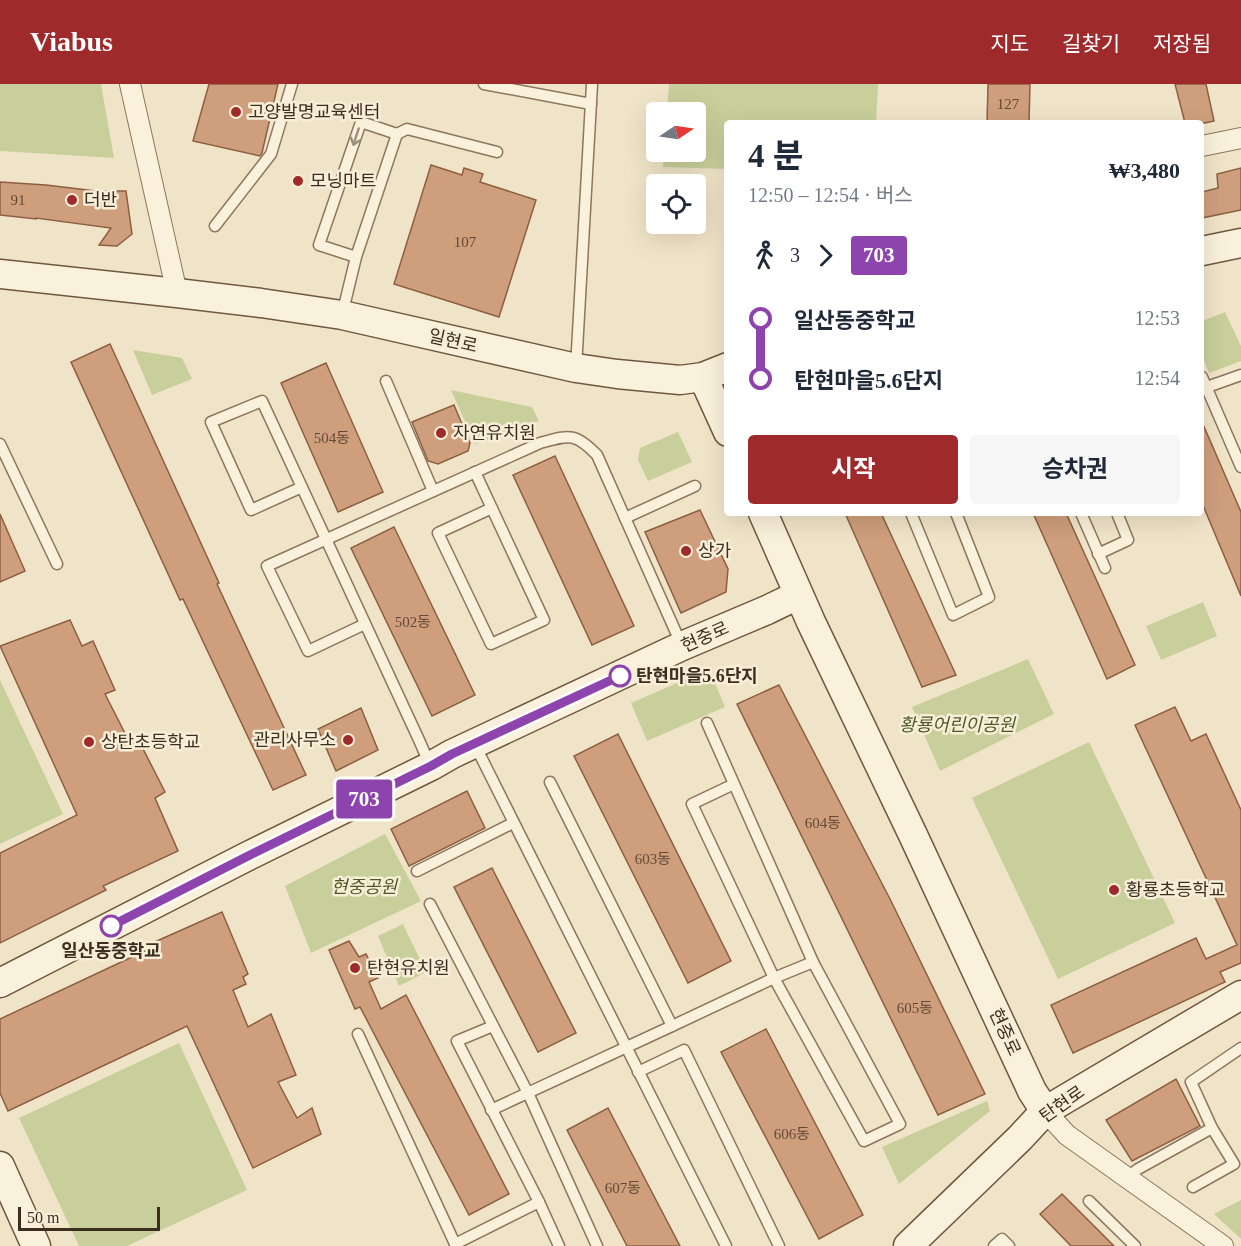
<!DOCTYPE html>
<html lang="ko">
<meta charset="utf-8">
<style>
body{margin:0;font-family:"Times New Roman","Noto Sans KR",serif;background:#f6f6f7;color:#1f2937;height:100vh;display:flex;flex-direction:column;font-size:22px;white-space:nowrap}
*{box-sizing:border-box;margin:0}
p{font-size:20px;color:#747a83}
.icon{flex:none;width:33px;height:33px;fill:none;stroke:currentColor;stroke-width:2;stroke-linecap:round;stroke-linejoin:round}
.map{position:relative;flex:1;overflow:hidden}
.drawer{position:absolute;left:724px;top:36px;width:480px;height:396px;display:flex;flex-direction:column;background:#fff;border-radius:6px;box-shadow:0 6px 24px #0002}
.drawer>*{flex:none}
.badge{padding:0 12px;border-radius:4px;font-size:21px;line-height:39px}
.needle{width:39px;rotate:77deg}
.fabs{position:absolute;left:646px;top:18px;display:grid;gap:12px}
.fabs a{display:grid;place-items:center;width:60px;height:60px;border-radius:6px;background:#fff;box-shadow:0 6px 24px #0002;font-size:30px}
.scale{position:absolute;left:18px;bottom:15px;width:142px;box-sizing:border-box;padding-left:6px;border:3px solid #3d2e20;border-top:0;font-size:16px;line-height:21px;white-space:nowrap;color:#3d2e20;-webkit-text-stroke:4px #f7eed8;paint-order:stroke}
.map>.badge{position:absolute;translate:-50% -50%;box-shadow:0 0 0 3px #fff}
.legs{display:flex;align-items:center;gap:9px;height:66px;padding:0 24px;font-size:20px}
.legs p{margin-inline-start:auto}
.head{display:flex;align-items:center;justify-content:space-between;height:102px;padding:0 24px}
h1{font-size:33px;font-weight:700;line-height:45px}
.cta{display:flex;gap:12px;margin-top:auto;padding:12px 24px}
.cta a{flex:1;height:69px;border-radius:6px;background:#9e2a2b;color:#fff;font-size:24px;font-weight:700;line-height:69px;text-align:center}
.cta a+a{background:#f6f6f7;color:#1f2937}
ul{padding:0 24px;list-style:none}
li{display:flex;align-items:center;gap:21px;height:60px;font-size:22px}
li i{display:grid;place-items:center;width:9px;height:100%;margin:0 8px;background:currentColor}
li i::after{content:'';width:15px;height:15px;margin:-8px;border:4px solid;border-radius:50%;background:#fff}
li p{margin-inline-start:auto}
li:first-child i{background:linear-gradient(#0000 50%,currentColor 0)}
li:last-child i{background:linear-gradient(currentColor 50%,#0000 0)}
header{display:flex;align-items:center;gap:36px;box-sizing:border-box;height:84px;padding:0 30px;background:#9e2a2b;color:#fff}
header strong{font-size:28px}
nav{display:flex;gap:33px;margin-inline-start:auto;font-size:21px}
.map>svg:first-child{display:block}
.green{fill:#c9cf9b}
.building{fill:#cf9f7d;stroke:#8d5f41;stroke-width:1.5}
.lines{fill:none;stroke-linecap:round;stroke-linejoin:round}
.lane-casing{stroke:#8d765c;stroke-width:13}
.street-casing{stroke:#8d765c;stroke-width:22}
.secondary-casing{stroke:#6f573f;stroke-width:31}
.lane{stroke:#faf1dc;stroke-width:10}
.street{stroke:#faf1dc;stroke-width:20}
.secondary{stroke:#faf1dc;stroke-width:28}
.oneway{stroke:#9c907e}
.line-1-casing{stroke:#fff;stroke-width:14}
.line-1{stroke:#8e44ad;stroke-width:9}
.poi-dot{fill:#9e2a2b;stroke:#f7eed8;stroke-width:2}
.stop-1-dot{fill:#fff;stroke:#8e44ad;stroke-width:3}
.labels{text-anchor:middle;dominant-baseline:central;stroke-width:5;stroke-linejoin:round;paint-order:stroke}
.number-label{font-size:15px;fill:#624a37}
.poi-label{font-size:18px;fill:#3d2e20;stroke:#f7eed8;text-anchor:start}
.street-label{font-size:18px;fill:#3d2e20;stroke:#f7eed8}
.stop-label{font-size:18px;font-weight:bold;fill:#3d2e20;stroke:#f7eed8;text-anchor:start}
.park-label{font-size:18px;font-style:italic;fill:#4d5a26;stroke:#f7eed8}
</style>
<header>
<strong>Viabus</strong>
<nav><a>지도</a><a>길찾기</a><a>저장됨</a></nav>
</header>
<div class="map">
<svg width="1241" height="1162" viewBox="0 0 1241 1162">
<rect width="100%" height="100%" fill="#f0e4c8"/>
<!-- green -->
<g class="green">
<polygon points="0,0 101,0 114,74 0,67"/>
<polygon points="669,0 878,0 876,39 728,39 727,85 663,83 664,68 696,68 696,28 667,28"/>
<polygon points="1225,228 1241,262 1241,277 1209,289 1202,271 1202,237"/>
<polygon points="133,266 182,274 192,295 152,311"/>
<polygon points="451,306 532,323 539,337 475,360"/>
<polygon points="678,348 692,378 648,397 638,376 640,364"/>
<polygon points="1203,518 1217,552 1161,576 1146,542"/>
<polygon points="1028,575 1054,630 940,687 912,623"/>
<polygon points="709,585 725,623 647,657 631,619"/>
<polygon points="0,596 63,730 0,760"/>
<polygon points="1089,658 1175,839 1058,895 972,714"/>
<polygon points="385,750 421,817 311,869 285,802"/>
<polygon points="403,840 426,888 399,902 378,852"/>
<polygon points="179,959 247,1106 127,1162 79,1162 19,1034"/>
<polygon points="987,1017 990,1027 899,1100 882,1063"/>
<polygon points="1241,1116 1241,1155 1214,1130"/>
</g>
<!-- building -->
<g class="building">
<polygon points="209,0 278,0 262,69 260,72 193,57"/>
<polygon points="988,0 1030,0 1029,39 987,39"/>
<polygon points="1175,0 1206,0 1214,37 1205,39 1185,39"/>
<polygon points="431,81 462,91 464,84 483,90 480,98 536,116 499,233 394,200"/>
<polygon points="1241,84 1241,126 1202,134 1202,108 1218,104 1217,90"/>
<polygon points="0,98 46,101 96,107 126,107 132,150 117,162 99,161 111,144 36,134 36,135 0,131"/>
<polygon points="110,260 219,499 217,500 306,691 273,706 183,515 180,516 71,278"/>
<polygon points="326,279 383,408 338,428 281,299"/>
<polygon points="454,321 470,359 468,367 438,380 428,377 412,338"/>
<polygon points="1202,338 1241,428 1241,512 1202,419"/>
<polygon points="555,372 634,542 592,561 513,391"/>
<polygon points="700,426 728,485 726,508 681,529 645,448"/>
<polygon points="845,429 881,429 956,591 922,603"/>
<polygon points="1033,429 1066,429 1135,581 1107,595"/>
<polygon points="0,430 25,487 0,498"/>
<polygon points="394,443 475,611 432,632 351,464"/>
<polygon points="70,536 82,562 93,557 115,606 105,610 131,661 138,655 165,708 155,714 178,767 103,802 106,806 0,859 0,769 77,731 0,562"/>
<polygon points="779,601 890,815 985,1010 938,1031 737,620"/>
<polygon points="1175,623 1191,657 1206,650 1241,726 1241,879 1220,888 1225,898 1073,969 1051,921 1196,854 1206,875 1237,861 1135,641"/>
<polygon points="361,624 378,666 336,687 318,645"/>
<polygon points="618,650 731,877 688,899 574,672"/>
<polygon points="467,707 485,744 409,782 391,745"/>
<polygon points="492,784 576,949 538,968 454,803"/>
<polygon points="222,828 248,890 243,893 246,900 233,906 248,943 271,930 296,991 278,998 297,1034 312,1024 321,1050 253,1084 187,942 8,1027 0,1009 0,935 151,864 150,860"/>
<polygon points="349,857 359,873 366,870 378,894 369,898 381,925 406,911 509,1110 469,1131 360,923 355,925 329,866"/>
<polygon points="766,945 863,1131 819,1155 721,968"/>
<polygon points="1176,995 1200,1042 1132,1077 1106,1036"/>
<polygon points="608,1024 680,1162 627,1162 567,1046"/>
<polygon points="1062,1110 1114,1162 1071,1162 1040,1130"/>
</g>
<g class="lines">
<!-- lane casing -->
<g class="lane-casing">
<g id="lane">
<polyline points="484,0 591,20"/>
<polyline points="397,50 407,45 497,68"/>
<polyline points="215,142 271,70 292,0"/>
<polyline points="342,231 356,173 397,50 361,38 319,161 356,173"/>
<polyline points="576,284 592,0"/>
<polyline points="1202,293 1241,383"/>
<polyline points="386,297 433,407"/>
<polyline points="1207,303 1241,291"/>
<polyline points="0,360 57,480"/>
<polyline points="475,388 544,536 491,560 438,449 492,424"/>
<polyline points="302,403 251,426 211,338 262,317 419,656 430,681"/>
<polyline points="911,429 953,531 989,513 956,429"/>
<polyline points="1081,429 1105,484"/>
<polyline points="625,434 695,402"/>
<polyline points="1098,470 1128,456 1117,429"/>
<path d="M 365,540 L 308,567 L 267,482 L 540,359 C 569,351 575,348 597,371 L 682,562"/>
<polyline points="707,639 813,878 900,1040 864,1057 774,894 692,720 734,700"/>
<polyline points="475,661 726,1162"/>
<polyline points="550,698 672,942"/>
<polyline points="417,787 513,739"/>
<polyline points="430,820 528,1009 597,1162"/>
<polyline points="493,942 457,957 539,1118 559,1162"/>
<polyline points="358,950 456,1162"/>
<polyline points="638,988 684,966 779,1162"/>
<polyline points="491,1026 672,942 774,894 813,878"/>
<polyline points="1127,1093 1138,1085 1212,1044"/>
<polyline points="1193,1103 1234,1080 1212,1044 1191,998 1241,964"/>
<polyline points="1089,1117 1135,1162"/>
<polyline points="455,1160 539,1118"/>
<polyline points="994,1162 1002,1155 1009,1162"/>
</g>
</g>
<!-- street casing -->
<g class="street-casing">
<g id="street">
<polyline points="130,0 177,209"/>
<polyline points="1202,62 1241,54"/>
<polyline points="1045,1027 1067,1051 1223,1162"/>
</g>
</g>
<!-- secondary casing -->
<g class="secondary-casing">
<g id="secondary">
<polyline points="1202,167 1241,159"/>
<polyline points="0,190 177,209 261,219 342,231 576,284 617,290 680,296 703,293 728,283"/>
<polyline points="703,293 728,348"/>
<polyline points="763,429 811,538 913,751 1032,1007 1045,1027"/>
<polyline points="0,899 248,772 431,682 452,670 682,562 767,526 798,511"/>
<polyline points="0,1082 36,1162"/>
<polyline points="908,1162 1020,1054 1045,1027 1241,911"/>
</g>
</g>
<!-- lane -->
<use href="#lane" class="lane"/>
<!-- street -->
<use href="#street" class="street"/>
<!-- secondary -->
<use href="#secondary" class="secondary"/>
</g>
<!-- one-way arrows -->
<defs><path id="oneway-shaft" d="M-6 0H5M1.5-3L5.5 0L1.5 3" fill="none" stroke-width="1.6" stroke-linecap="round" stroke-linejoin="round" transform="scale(1.5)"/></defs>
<use class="oneway" href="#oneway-shaft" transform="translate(356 53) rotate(108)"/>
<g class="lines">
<!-- line-1 casing -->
<g class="line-1-casing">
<polyline id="line-1" points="111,842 248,772 431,682 452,670 620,592"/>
</g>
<!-- line-1 -->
<use href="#line-1" class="line-1"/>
</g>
<!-- markers -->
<g class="poi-dot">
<circle cx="236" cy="28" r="6"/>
<circle cx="298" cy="97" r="6"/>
<circle cx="72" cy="116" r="6"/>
<circle cx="441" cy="349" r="6"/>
<circle cx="686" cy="467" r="6"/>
<circle cx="348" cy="656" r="6"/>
<circle cx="89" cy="658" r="6"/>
<circle cx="1114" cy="806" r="6"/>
<circle cx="355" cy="884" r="6"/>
</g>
<g class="stop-1-dot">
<circle cx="620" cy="592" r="10"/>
<circle cx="111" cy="842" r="10"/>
</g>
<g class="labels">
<!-- number labels -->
<g class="number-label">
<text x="1008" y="20">127</text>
<text x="18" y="116">91</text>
<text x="465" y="158">107</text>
<text x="332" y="354">504동</text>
<text x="413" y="538">502동</text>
<text x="823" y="739">604동</text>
<text x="653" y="775">603동</text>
<text x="915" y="924">605동</text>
<text x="792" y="1050">606동</text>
<text x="623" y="1104">607동</text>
</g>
<!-- poi labels -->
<g class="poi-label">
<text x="248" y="28">고양발명교육센터</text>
<text x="310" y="97">모닝마트</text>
<text x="84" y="116">더반</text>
<text x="453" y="349">자연유치원</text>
<text x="698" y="467">상가</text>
<text x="336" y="656" text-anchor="end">관리사무소</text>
<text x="101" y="658">상탄초등학교</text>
<text x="1126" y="806">황룡초등학교</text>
<text x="367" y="884">탄현유치원</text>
</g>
<!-- street labels -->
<g class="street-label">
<text transform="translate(453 257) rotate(13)">일현로</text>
<text transform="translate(705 553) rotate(-24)">현중로</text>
<text transform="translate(1005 948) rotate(65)">현중로</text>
<text transform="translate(1062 1020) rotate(-35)">탄현로</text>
</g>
<!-- stop labels -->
<g class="stop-label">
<text x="636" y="592">탄현마을5.6단지</text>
<text x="111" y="867" text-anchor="middle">일산동중학교</text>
</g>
<!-- park labels -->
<g class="park-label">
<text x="957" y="641">황룡어린이공원</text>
<text x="364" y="803">현중공원</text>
</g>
</g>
</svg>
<div class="fabs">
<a><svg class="needle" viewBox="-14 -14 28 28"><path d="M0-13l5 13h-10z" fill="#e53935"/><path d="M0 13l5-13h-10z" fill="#747a83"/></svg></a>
<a><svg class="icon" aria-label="locate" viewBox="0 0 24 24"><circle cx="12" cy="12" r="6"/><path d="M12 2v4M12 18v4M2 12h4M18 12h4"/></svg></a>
</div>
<div class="scale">50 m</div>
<b class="badge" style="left:364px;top:715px;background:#8e44ad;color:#fff">703</b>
<section class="drawer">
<div class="head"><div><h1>4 분</h1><p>12:50 – 12:54 · 버스</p></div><b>₩3,480</b></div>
<div class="legs"><svg class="icon" aria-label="walk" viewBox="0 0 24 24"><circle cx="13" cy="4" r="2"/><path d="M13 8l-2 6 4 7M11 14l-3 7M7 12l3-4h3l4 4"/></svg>3<svg class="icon" aria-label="forward" viewBox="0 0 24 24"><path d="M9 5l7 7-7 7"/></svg><b class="badge" style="background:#8e44ad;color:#fff">703</b></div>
<ul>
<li><i style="color:#8e44ad"></i><b>일산동중학교</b><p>12:53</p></li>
<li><i style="color:#8e44ad"></i><b>탄현마을5.6단지</b><p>12:54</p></li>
</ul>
<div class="cta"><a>시작</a><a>승차권</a></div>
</section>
</div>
